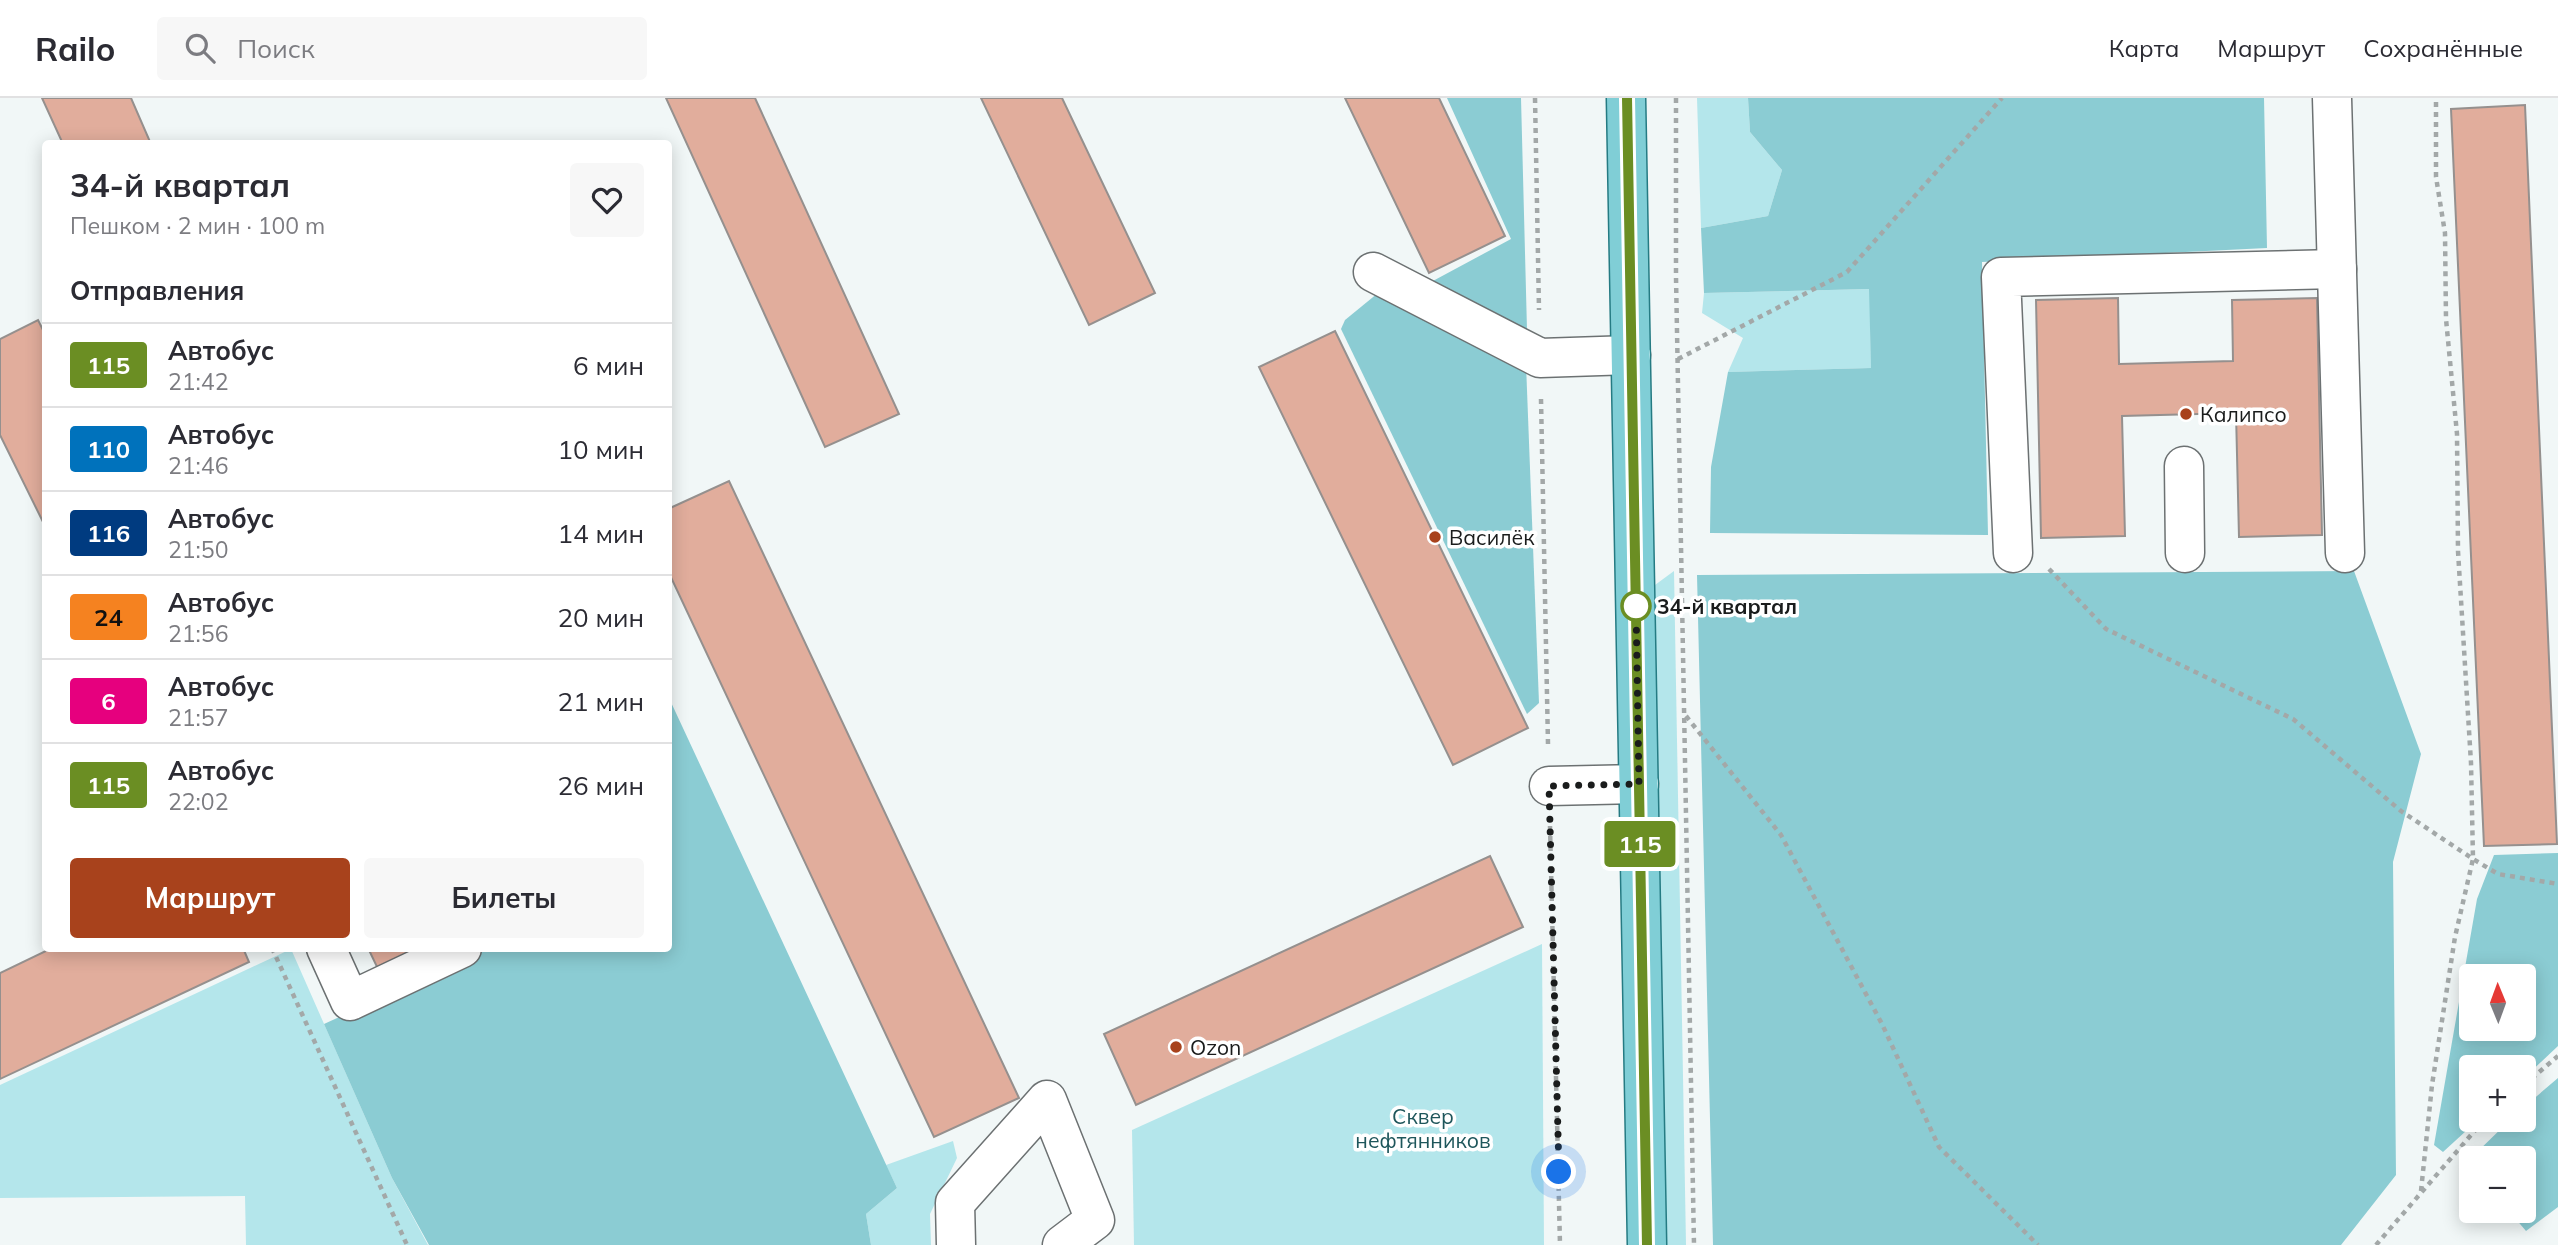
<!DOCTYPE html>
<html lang="ru">
<meta charset="utf-8">
<style>
body{margin:0;font-family:Mulish,sans-serif;background:#f7f7f7;color:#2b2b33;height:100vh;display:flex;flex-direction:column;font-size:26px;white-space:nowrap}
*{box-sizing:border-box;margin:0}
p{font-size:23px;color:#7c7c81}
.icon{flex:none;width:38px;height:38px;fill:none;stroke:currentColor;stroke-width:2;stroke-linecap:round;stroke-linejoin:round}
.map{position:relative;flex:1;overflow:hidden}
.side{position:absolute;left:42px;top:42px;width:630px;height:812px;display:flex;flex-direction:column;background:#fff;border-radius:7px;box-shadow:0 4px 18px #0003}
.side>*{flex:none}
.badge{padding:0 14px;border-radius:5px;font-size:24px;line-height:46px}
.needle{width:46px;rotate:359deg}
.controls{position:absolute;left:2459px;top:866px;display:grid;gap:14px}
.controls a{display:grid;place-items:center;width:77px;height:77px;border-radius:7px;background:#fff;box-shadow:0 4px 18px #0003;font-size:35px}
.you{position:absolute;width:35px;height:35px;margin:-18px;border:5px solid #fff;border-radius:50%;background:#1a73e8;box-shadow:0 0 0 10px #1a73e833}
.map>.badge{position:absolute;translate:-50% -50%;box-shadow:0 0 0 4px #fff}
h2{padding:0 28px;font-size:26px;line-height:63px}
.round{display:grid;place-items:center;flex:none;width:74px;height:74px;border-radius:7px;background:#f7f7f7}
.head{display:flex;align-items:center;justify-content:space-between;height:119px;padding:0 28px}
h1{font-size:33px;font-weight:700;line-height:52px}
.button{display:flex;gap:14px;margin-top:auto;padding:14px 28px}
.button a{flex:1;height:80px;border-radius:7px;background:#a8421c;color:#fff;font-size:28px;font-weight:700;line-height:80px;text-align:center}
.button a+a{background:#f7f7f7;color:#2b2b33}
ul{padding:0;list-style:none}
li{display:flex;align-items:center;gap:21px;height:84px;padding:0 28px;border-top:2px solid #e1e1e2}
li div{flex:1}
li b{display:block;font-size:26px}
li em{font-style:normal}
li .badge{min-width:77px;font-weight:700;text-align:center}
header{display:flex;align-items:center;gap:42px;box-sizing:border-box;height:98px;padding:0 35px;background:#fff;border-bottom:2px solid #e1e1e2}
header strong{font-size:33px}
nav{display:flex;gap:38px;margin-inline-start:auto;font-size:24px}
.search{width:490px;height:63px;background:#f7f7f7;display:flex;align-items:center;gap:18px;box-sizing:border-box;padding:0 24px;border-radius:7px;color:#7c7c81;font-size:26px}
.map>svg:first-child{display:block}
.green{fill:#b4e6eb}
.forest{fill:#8bccd3;fill-rule:evenodd}
.building{fill:#e1ad9c;stroke:#95908e;stroke-width:2}
.lines{fill:none;stroke-linecap:round;stroke-linejoin:round}
.minor-casing{stroke:#6c7172;stroke-width:41}
.major-casing{stroke:#257b83;stroke-width:41}
.path{stroke:#a3a8a8;stroke-width:4.5;stroke-dasharray:5 5;stroke-linecap:butt}
.minor{stroke:#fff;stroke-width:38}
.major{stroke:#80ced6;stroke-width:38}
.line-casing{stroke:#fff;stroke-width:16}
.line{stroke:#6b8e23;stroke-width:10}
.walk{stroke:#1a1c1c;stroke-width:7;stroke-dasharray:0 12.6}
.poi-dot{fill:#a8421c;stroke:#fff;stroke-width:2.5}
.stop-dot{fill:#fff;stroke:#6b8e23;stroke-width:3.5}
.labels{text-anchor:middle;dominant-baseline:central;stroke-width:7;stroke-linejoin:round;paint-order:stroke}
.poi-label{font-size:21px;fill:#1a1c1c;stroke:#fff;text-anchor:start}
.stop-label{font-size:21px;font-weight:bold;fill:#1a1c1c;stroke:#fff;text-anchor:start}
.park-label{font-size:21px;fill:#1e565b;stroke:#fff}
</style>
<header>
<strong>Railo</strong>
<div class="search"><svg class="icon" aria-label="search" viewBox="0 0 24 24"><circle cx="10" cy="10" r="6"/><path d="M15 15l6 6"/></svg>Поиск</div>
<nav><a>Карта</a><a>Маршрут</a><a>Сохранённые</a></nav>
</header>
<div class="map">
<svg width="2558" height="1147" viewBox="0 0 2558 1147">
<rect width="100%" height="100%" fill="#f1f7f7"/>
<!-- green -->
<g class="green">
<polygon points="1697,0 1748,0 1750,34 1782,72 1768,118 1701,130"/>
<polygon points="1870,191 1871,270 1728,274 1743,240 1702,215 1704,195"/>
<polygon points="1674,473 1686,1147 1659,1147 1647,501 1655,487"/>
<polygon points="1542,846 1544,1147 1134,1147 1132,1032"/>
<polygon points="291,851 392,1080 428,1147 246,1147 245,1098 0,1100 0,987"/>
<polygon points="953,1043 957,1060 930,1116 931,1147 871,1147 866,1116 897,1090 886,1067"/>
</g>
<!-- forest -->
<g class="forest">
<polygon points="1447,0 1521,0 1527,232 1431,184 1511,141"/>
<polygon points="1748,0 2264,0 2267,150 1982,164 1988,437 1710,435 1711,369 1728,274 1871,270 1869,191 1704,195 1701,130 1768,118 1782,72 1750,34"/>
<polygon points="1378,195 1526,266 1539,605 1527,616 1341,231 1345,222"/>
<polygon points="2354,473 2421,656 2393,764 2396,1077 2341,1147 1713,1147 1697,477"/>
<polygon points="669,600 897,1090 866,1116 871,1147 429,1147 392,1080 324,926 488,851 668,850"/>
<path d="M 2558,755 L 2558,948 L 2524,980 L 2524,970 L 2471,970 L 2471,1022 L 2478,1022 L 2443,1054 L 2434,1047 L 2477,801 L 2494,757 ZM 2471,878 L 2524,878 L 2524,931 L 2471,931 Z"/>
<polygon points="2558,980 2558,1109 2526,1133 2509,1113 2524,1113 2524,1060 2471,1060 2510,1022 2524,1022 2524,1009"/>
</g>
<!-- building -->
<g class="building">
<polygon points="42,0 131,0 151,46 63,46"/>
<polygon points="666,0 755,0 899,316 825,349"/>
<polygon points="981,0 1062,0 1155,195 1089,227"/>
<polygon points="1345,0 1439,0 1505,138 1429,175"/>
<polygon points="2525,7 2557,746 2484,748 2451,11"/>
<polygon points="2118,200 2119,266 2233,263 2232,202 2317,200 2322,437 2239,439 2236,315 2122,318 2125,438 2041,440 2036,202"/>
<polygon points="38,222 46,238 46,430 0,337 0,241"/>
<polygon points="1335,233 1528,630 1453,667 1259,269"/>
<polygon points="729,383 1019,1000 934,1039 668,473 668,411"/>
<polygon points="1490,758 1523,829 1136,1007 1104,936"/>
<polygon points="52,850 243,850 249,864 0,981 0,875"/>
<polygon points="368,850 421,850 378,871"/>
</g>
<g class="lines">
<!-- minor casing -->
<g class="minor-casing">
<g id="minor">
<polyline points="2332,0 2345,455"/>
<polyline points="1373,174 1540,260 1631,257"/>
<polyline points="2184,368 2185,455"/>
<polyline points="2013,455 2001,179 2337,171"/>
<polyline points="1549,688 1639,686"/>
<polyline points="326,850 350,903 462,850"/>
<polyline points="956,1147 955,1105 1047,1002 1095,1122 1062,1147"/>
</g>
</g>
<!-- major casing -->
<g class="major-casing">
<polyline id="major" points="1626,0 1647,1147"/>
</g>
<!-- path -->
<g class="path">
<polyline points="1535,0 1539,212"/>
<polyline points="1676,0 1676,179 1694,1147"/>
<polyline points="1678,261 1847,174 2002,0"/>
<polyline points="1541,301 1548,646"/>
<polyline points="2049,471 2106,531 2293,621 2401,713 2473,761 2498,776 2558,786"/>
<polyline points="1686,618 1781,737 1882,926 1939,1049 2038,1147"/>
<polyline points="1550,728 1560,1147"/>
<polyline points="272,850 407,1147"/>
<polyline points="2524,987 2558,958"/>
<polyline points="2421,1093 2432,987 2455,839 2473,761 2471,665 2458,453 2457,336 2446,221 2445,135 2436,79 2436,0"/>
<polyline points="2376,1147 2484,1022"/>
</g>
<!-- minor -->
<use href="#minor" class="minor"/>
<!-- major -->
<use href="#major" class="major"/>
</g>
<g class="lines">
<!-- line casing -->
<g class="line-casing">
<polyline id="line" points="1627,0 1647,1147"/>
</g>
<!-- line -->
<use href="#line" class="line"/>
<!-- walk -->
<polyline class="walk" points="1559,1074 1549,688 1639,686 1636,508"/>
</g>
<!-- markers -->
<g class="poi-dot">
<circle cx="2186" cy="316" r="7"/>
<circle cx="1435" cy="439" r="7"/>
<circle cx="1176" cy="949" r="7"/>
</g>
<circle class="stop-dot" cx="1636" cy="508" r="14"/>
<g class="labels">
<!-- poi labels -->
<g class="poi-label">
<text x="2200" y="316">Калипсо</text>
<text x="1449" y="439">Василёк</text>
<text x="1190" y="949">Ozon</text>
</g>
<!-- stop labels -->
<g class="stop-label">
<text x="1657" y="508">34-й квартал</text>
</g>
<!-- park labels -->
<g class="park-label">
<text x="1423" y="1018">Сквер<tspan x="1423" dy="24">нефтянников</tspan></text>
</g>
</g>
</svg>
<div class="controls">
<a><svg class="needle" viewBox="-14 -14 28 28"><path d="M0-13l5 13h-10z" fill="#e53935"/><path d="M0 13l5-13h-10z" fill="#7c7c81"/></svg></a>
<a>+</a>
<a>−</a>
</div>
<div class="you" style="left:1559px;top:1074px"></div>
<b class="badge" style="left:1640px;top:746px;background:#6b8e23;color:#fff">115</b>
<section class="side">
<div class="head"><div><h1>34-й квартал</h1><p>Пешком · 2 мин · 100 m</p></div><a class="round"><svg class="icon" aria-label="heart" viewBox="0 0 24 24"><path d="M12 20l-8-8c-3-5 5-10 8-4 3-6 11-1 8 4z"/></svg></a></div>
<h2>Отправления</h2>
<ul>
<li><span class="badge" style="background:#6b8e23;color:#fff">115</span><div><b>Автобус</b><p>21:42</p></div><em>6 мин</em></li>
<li><span class="badge" style="background:#0072bc;color:#fff">110</span><div><b>Автобус</b><p>21:46</p></div><em>10 мин</em></li>
<li><span class="badge" style="background:#003b80;color:#fff">116</span><div><b>Автобус</b><p>21:50</p></div><em>14 мин</em></li>
<li><span class="badge" style="background:#f58220;color:#111">24</span><div><b>Автобус</b><p>21:56</p></div><em>20 мин</em></li>
<li><span class="badge" style="background:#e6007e;color:#fff">6</span><div><b>Автобус</b><p>21:57</p></div><em>21 мин</em></li>
<li><span class="badge" style="background:#6b8e23;color:#fff">115</span><div><b>Автобус</b><p>22:02</p></div><em>26 мин</em></li>
</ul>
<div class="button"><a>Маршрут</a><a>Билеты</a></div>
</section>
</div>
